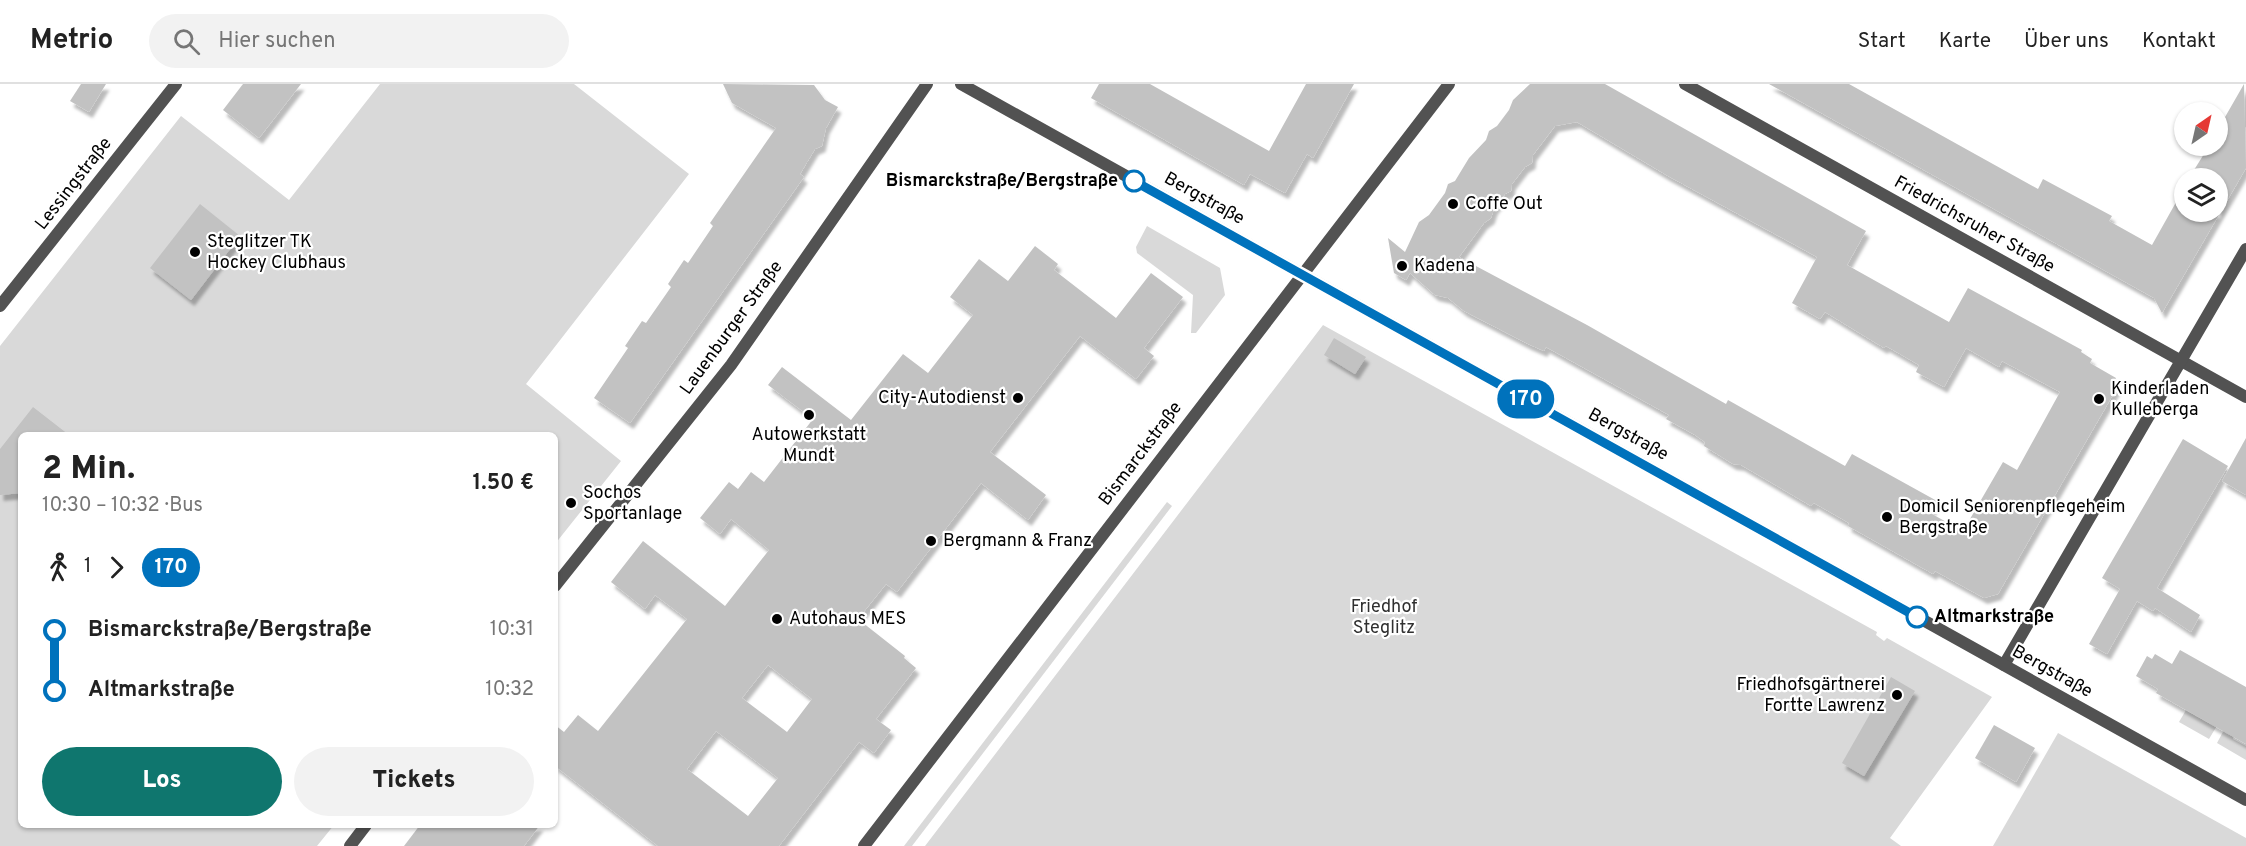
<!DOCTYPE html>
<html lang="de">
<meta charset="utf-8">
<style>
body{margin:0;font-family:Overpass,sans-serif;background:#f2f2f2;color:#222;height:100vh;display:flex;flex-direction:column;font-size:22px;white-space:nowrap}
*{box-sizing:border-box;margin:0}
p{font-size:20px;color:#767676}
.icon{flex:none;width:33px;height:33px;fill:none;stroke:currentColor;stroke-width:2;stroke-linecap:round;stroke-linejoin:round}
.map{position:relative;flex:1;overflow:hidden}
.details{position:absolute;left:18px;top:348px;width:540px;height:396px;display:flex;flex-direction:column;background:#fff;border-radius:9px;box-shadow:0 2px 4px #0004}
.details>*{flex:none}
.badge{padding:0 12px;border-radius:20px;font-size:21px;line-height:39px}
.needle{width:39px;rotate:34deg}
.fabs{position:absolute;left:2174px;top:18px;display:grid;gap:12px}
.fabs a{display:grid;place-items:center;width:54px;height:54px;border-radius:50%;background:#fff;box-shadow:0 2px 4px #0004;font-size:30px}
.map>.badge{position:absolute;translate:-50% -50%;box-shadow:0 0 0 3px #fff}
.legs{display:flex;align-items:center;gap:9px;height:66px;padding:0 24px;font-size:20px}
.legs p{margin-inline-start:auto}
.overview{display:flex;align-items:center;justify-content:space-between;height:102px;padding:0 24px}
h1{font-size:33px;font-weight:800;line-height:45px}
.primary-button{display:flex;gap:12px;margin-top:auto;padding:12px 24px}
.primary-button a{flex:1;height:69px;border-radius:36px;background:#0f766e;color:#fff;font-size:24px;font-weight:800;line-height:69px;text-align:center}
.primary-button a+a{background:#f2f2f2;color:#222}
ul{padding:0 24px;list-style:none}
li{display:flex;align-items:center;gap:21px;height:60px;font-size:22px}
li i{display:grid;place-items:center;width:9px;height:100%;margin:0 8px;background:currentColor}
li i::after{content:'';width:15px;height:15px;margin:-8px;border:4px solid;border-radius:50%;background:#fff}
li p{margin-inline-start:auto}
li:first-child i{background:linear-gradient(#0000 50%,currentColor 0)}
li:last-child i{background:linear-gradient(currentColor 50%,#0000 0)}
header{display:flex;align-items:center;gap:36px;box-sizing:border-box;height:84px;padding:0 30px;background:#fff;border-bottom:2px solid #e0e0e0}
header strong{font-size:28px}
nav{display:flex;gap:33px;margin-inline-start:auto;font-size:21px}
.search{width:420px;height:54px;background:#f2f2f2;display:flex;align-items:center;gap:15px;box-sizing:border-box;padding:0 21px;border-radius:33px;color:#767676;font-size:22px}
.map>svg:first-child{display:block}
.green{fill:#d9d9d9}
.building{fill:#c2c2c2;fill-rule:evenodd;filter:url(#shadow)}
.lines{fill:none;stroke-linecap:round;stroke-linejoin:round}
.minor{stroke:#525252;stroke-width:12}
.tertiary{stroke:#525252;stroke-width:12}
.line-1-casing{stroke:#fff;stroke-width:14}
.line-1{stroke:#0072bc;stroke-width:9}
.stop-1-dot{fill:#fff;stroke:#0072bc;stroke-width:3}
.poi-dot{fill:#000;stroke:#fff;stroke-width:2}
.labels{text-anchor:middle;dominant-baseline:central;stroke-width:4.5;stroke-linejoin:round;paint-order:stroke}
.stop-label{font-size:18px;font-weight:bold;fill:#000;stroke:#fff;text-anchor:end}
.street-label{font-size:18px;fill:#000;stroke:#fff}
.poi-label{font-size:18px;fill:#000;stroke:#fff;text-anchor:start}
.park-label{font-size:18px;fill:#303030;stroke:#fff}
</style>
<header>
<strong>Metrio</strong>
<div class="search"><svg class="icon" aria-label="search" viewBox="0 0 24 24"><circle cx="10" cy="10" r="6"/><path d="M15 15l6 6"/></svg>Hier suchen</div>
<nav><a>Start</a><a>Karte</a><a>Über uns</a><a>Kontakt</a></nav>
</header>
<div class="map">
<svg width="2246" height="762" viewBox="0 0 2246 762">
<defs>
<filter id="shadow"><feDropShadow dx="3.5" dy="6" stdDeviation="1.5" flood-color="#0004"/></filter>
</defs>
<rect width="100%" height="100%" fill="#fff"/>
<!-- green -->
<g class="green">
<polygon points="380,0 574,0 689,90 526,300 621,377 555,460 555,351 21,351 21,741 334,741 317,762 0,762 0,262 181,32 289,116"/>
<polygon points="1147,142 1220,184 1225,211 1196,249 1191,249 1193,211 1137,169 1136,163"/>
<polygon points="1323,241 1877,548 1876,551 1884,557 1887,554 1992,613 1890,754 1901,762 925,762"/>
<polygon points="1167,418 1172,422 912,762 904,762"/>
<polygon points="2186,626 2211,640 2218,640 2209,655 2179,638"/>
<polygon points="2225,644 2235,649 2233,655 2246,662 2246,676 2217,659"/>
<polygon points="2058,649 2246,754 2246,762 1993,762"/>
</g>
<!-- building -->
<g class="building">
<polygon points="81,0 106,0 89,28 70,17"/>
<polygon points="243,0 301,0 259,54 223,26"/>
<polygon points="723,0 814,1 825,16 838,23 826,44 822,62 815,65 800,90 804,93 630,339 594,314 628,264 625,262 642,237 646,239 671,203 668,200 684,176 688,179 713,142 710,139 776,44 732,19"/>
<polygon points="1099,0 1150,0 1269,67 1306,0 1354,0 1313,74 1307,70 1285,109 1250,90 1244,101 1091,14"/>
<path d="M 1530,0 L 1605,0 L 1866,147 L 1847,181 L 1949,238 L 1968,204 L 2082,266 L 2081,268 L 2092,275 L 2090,279 L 2116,294 L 2113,299 L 2118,302 L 1998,510 L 1984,514 L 1935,487 L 1933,490 L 1848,442 L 1849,439 L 1814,419 L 1811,422 L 1741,381 L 1733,380 L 1704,362 L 1705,358 L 1695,351 L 1666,335 L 1669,331 L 1546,263 L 1544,267 L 1528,260 L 1464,227 L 1448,214 L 1435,211 L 1410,189 L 1406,196 L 1394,189 L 1388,154 L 1405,168 L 1419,138 L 1429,131 L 1445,109 L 1448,100 L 1455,97 L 1469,74 L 1486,56 L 1489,47 L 1497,42 L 1509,26 L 1513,16 ZM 1577,38 L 1668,92 L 1817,173 L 1792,219 L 1820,235 L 1825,228 L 1884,264 L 1886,262 L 1919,281 L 1916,288 L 1944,303 L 1966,264 L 1999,283 L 2002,277 L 2060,308 L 2017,386 L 2003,378 L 1963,447 L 1930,429 L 1937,417 L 1852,370 L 1845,382 L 1728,316 L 1726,320 L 1587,241 L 1459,173 L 1484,139 L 1491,134 L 1494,125 L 1505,110 L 1511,107 L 1512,100 L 1525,83 L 1532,79 L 1533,71 L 1555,42 Z"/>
<polygon points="1769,0 1849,0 2038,105 2043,95 2112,132 2109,137 2152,161 2184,104 2184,128 2217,128 2217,94 2189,94 2209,62 2217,62 2217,47 2244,0 2246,84 2162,229 2154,214"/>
<polygon points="200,120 240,152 191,216 150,184"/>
<path d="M 1035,162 L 1058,180 L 1054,186 L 1116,234 L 1151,189 L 1183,213 L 1144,264 L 1154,272 L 1136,295 L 1080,252 L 990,368 L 1046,411 L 1028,436 L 981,399 L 897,508 L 886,500 L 858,535 L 905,572 L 904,574 L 916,584 L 876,635 L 891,646 L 874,669 L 859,658 L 779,762 L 658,762 L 555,682 L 555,641 L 564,648 L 578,631 L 598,647 L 687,535 L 655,511 L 645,525 L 611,498 L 643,457 L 725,522 L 769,466 L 731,435 L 720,450 L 700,434 L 729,398 L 738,405 L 751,388 L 764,398 L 813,335 L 768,301 L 782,283 L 851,336 L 903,270 L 928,289 L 973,231 L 950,213 L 979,175 L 1008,197 ZM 768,581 L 812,615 L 787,648 L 742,614 ZM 716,647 L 778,694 L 748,732 L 687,685 Z"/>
<polygon points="1334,254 1366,273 1355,290 1324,271"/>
<polygon points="33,323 69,351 21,351 21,409 0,411 0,365"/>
<polygon points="2246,354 2246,411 2222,397"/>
<polygon points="2183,355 2228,382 2157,504 2200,531 2191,548 2155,524 2153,527 2137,517 2107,570 2089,560 2120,505 2102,494"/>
<polygon points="2180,566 2246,603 2246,660 2156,609 2158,605 2136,592 2147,572 2152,575 2155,570 2172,580"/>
<polygon points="1891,593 1915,607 1864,692 1842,679"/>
<polygon points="1994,641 2035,664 2016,698 1975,674"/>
<polygon points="420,741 540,741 524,762 404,762"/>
</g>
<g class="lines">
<!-- minor -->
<g class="minor">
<polyline points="1685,0 2246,313"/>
<polyline points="0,222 176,0"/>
<polyline points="555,502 731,281 927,0"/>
<polyline points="2004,581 2246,165"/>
<polyline points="350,762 366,741"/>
</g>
<!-- tertiary -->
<g class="tertiary">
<polyline points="961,0 2246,716"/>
<polyline points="864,762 1449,0"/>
</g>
</g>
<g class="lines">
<!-- line-1 casing -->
<g class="line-1-casing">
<polyline id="line-1" points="1134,97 1917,533"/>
</g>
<!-- line-1 -->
<use href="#line-1" class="line-1"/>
</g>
<!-- markers -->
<g class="stop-1-dot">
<circle cx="1134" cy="97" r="10"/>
<circle cx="1917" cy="533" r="10"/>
</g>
<g class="poi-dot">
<circle cx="1453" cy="120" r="6"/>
<circle cx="195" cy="168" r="6"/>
<circle cx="1402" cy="182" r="6"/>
<circle cx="1018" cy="314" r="6"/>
<circle cx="2099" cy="315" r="6"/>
<circle cx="809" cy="331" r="6"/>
<circle cx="571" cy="419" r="6"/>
<circle cx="1887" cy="433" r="6"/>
<circle cx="931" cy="457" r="6"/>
<circle cx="777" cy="535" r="6"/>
<circle cx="1897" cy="611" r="6"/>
</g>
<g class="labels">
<!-- stop labels -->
<g class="stop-label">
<text x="1118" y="97">Bismarckstraße/Bergstraße</text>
<text x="1934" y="533" text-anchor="start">Altmarkstraße</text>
</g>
<!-- street labels -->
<g class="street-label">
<text transform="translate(74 100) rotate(-52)">Lessingstraße</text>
<text transform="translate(1204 115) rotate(29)">Bergstraße</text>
<text transform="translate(1974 141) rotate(29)">Friedrichsruher Straße</text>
<text transform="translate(732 244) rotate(-54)">Lauenburger Straße</text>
<text transform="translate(1628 351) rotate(29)">Bergstraße</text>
<text transform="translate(1141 370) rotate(-53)">Bismarckstraße</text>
<text transform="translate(2052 588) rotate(29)">Bergstraße</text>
</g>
<!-- poi labels -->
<g class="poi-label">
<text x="1465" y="120">Coffe Out</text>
<text x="207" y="158">Steglitzer TK<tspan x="207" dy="21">Hockey Clubhaus</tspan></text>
<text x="1414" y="182">Kadena</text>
<text x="2111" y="305">Kinderladen<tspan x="2111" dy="21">Kulleberga</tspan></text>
<text x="1006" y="314" text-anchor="end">City-Autodienst</text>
<text x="809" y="351" text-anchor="middle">Autowerkstatt<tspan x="809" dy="21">Mundt</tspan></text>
<text x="583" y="409">Sochos<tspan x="583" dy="21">Sportanlage</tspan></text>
<text x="1899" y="423">Domicil Seniorenpflegeheim<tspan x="1899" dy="21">Bergstraße</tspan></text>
<text x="943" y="457">Bergmann &amp; Franz</text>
<text x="789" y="535">Autohaus MES</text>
<text x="1885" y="601" text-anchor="end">Friedhofsgärtnerei<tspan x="1885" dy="21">Fortte Lawrenz</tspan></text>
</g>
<!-- park labels -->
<g class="park-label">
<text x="1384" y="523">Friedhof<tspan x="1384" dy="21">Steglitz</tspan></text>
</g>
</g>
</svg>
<div class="fabs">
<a><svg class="needle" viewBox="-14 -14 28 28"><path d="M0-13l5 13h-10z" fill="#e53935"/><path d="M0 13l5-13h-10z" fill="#767676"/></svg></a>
<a><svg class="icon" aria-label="layers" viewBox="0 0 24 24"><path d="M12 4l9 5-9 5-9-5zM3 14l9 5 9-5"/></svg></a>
</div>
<b class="badge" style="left:1526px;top:315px;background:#0072bc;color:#fff">170</b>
<section class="details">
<div class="overview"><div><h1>2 Min.</h1><p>10:30 – 10:32 · Bus</p></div><b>1.50 €</b></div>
<div class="legs"><svg class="icon" aria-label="walk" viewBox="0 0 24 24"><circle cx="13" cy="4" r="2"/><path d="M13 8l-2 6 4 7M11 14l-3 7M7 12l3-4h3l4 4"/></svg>1<svg class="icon" aria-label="forward" viewBox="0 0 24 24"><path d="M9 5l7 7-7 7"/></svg><b class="badge" style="background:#0072bc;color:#fff">170</b></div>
<ul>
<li><i style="color:#0072bc"></i><b>Bismarckstraße/Bergstraße</b><p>10:31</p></li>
<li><i style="color:#0072bc"></i><b>Altmarkstraße</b><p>10:32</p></li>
</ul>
<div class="primary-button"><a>Los</a><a>Tickets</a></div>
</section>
</div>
